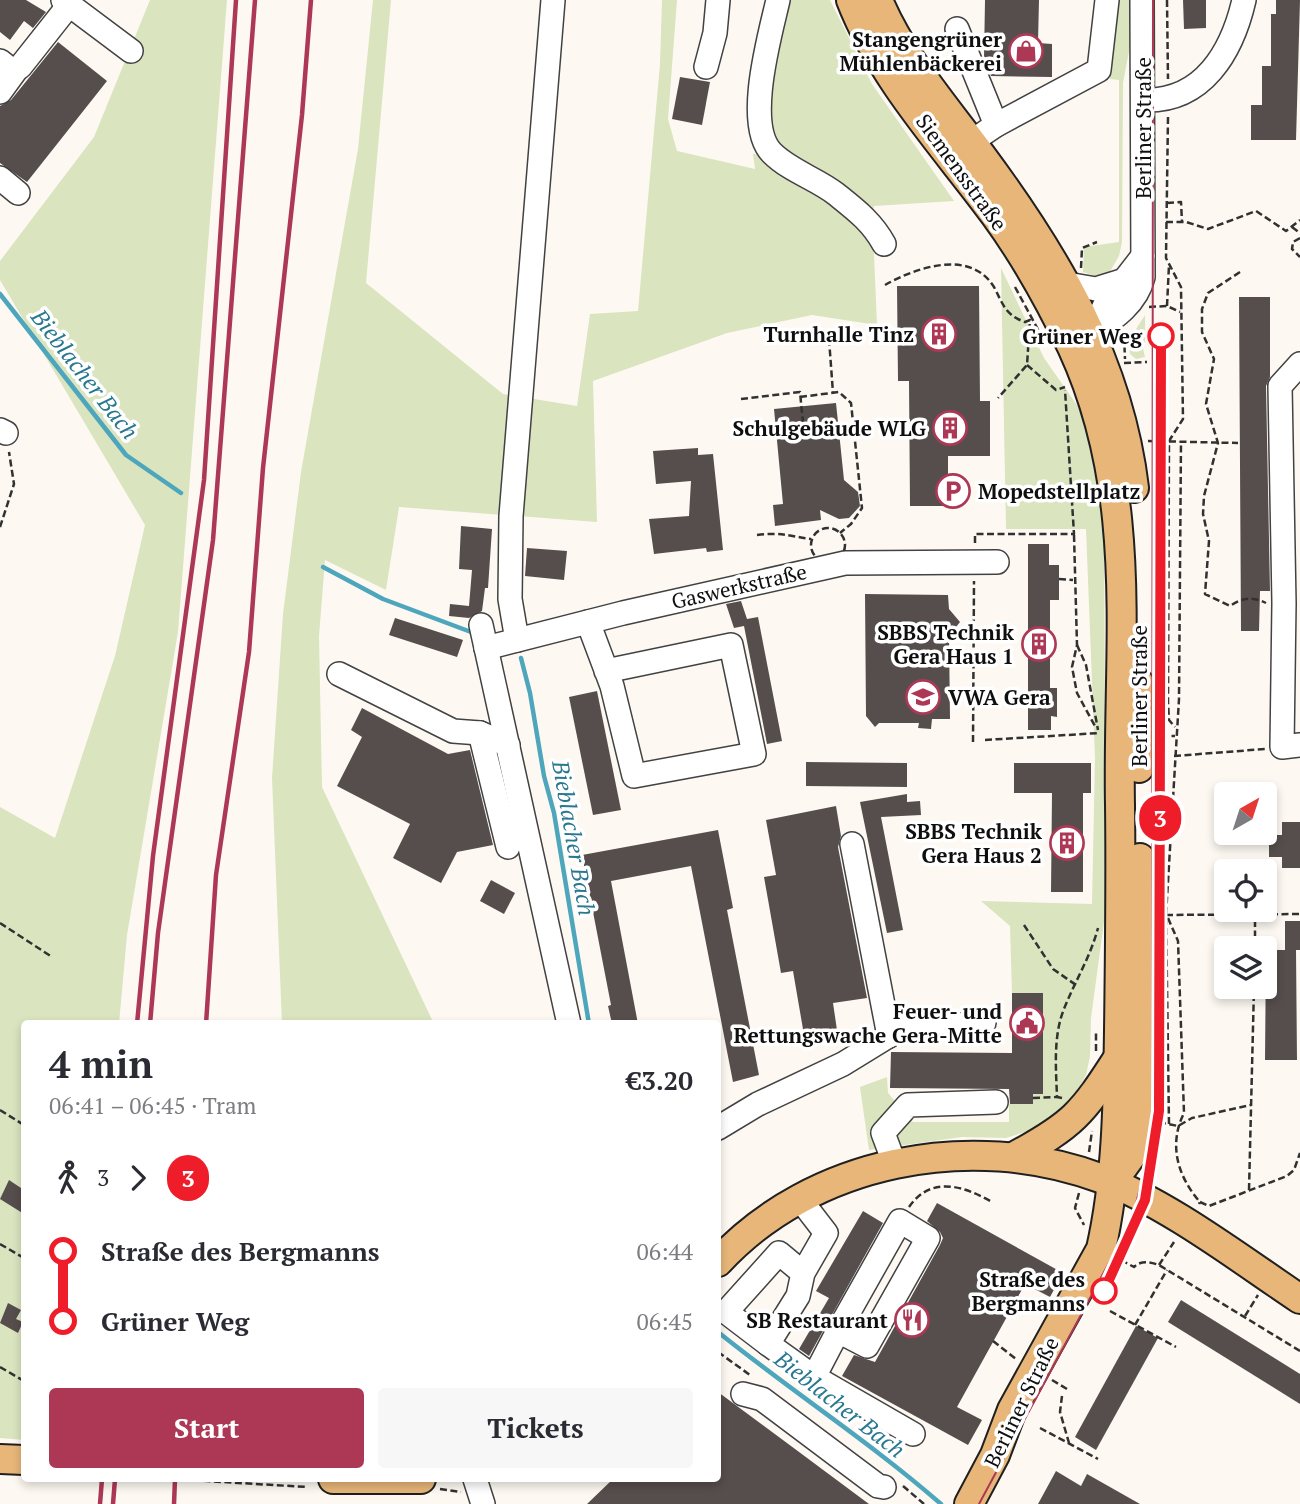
<!DOCTYPE html>
<meta charset="utf-8">
<style>
body{margin:0;font-family:"PT Serif",serif;background:#f7f7f7;color:#2b2b33;height:100vh;display:flex;flex-direction:column;font-size:26px;white-space:nowrap}
*{box-sizing:border-box;margin:0}
p{font-size:23px;color:#7c7c81}
.icon{flex:none;width:38px;height:38px;fill:none;stroke:currentColor;stroke-width:2;stroke-linecap:round;stroke-linejoin:round}
.map{position:relative;flex:1;overflow:hidden}
.panel{position:absolute;left:21px;top:1020px;width:700px;height:462px;display:flex;flex-direction:column;background:#fff;border-radius:7px;box-shadow:0 4px 10px #0003}
.panel>*{flex:none}
.badge{padding:0 14px;border-radius:23px;font-size:24px;line-height:46px}
.needle{width:46px;rotate:39deg}
.tools{position:absolute;left:1214px;top:782px;display:grid;gap:14px}
.tools a{display:grid;place-items:center;width:63px;height:63px;border-radius:7px;background:#fff;box-shadow:0 4px 10px #0003;font-size:35px}
.map>.badge{position:absolute;translate:-50% -50%;box-shadow:0 0 0 4px #fff}
.legs{display:flex;align-items:center;gap:10px;height:77px;padding:0 28px;font-size:23px}
.legs p{margin-inline-start:auto}
.head{display:flex;align-items:center;justify-content:space-between;height:119px;padding:0 28px}
h1{font-size:38px;font-weight:600;line-height:52px}
.action{display:flex;gap:14px;margin-top:auto;padding:14px 28px}
.action a{flex:1;height:80px;border-radius:7px;background:#ad3855;color:#fff;font-size:28px;font-weight:600;line-height:80px;text-align:center}
.action a+a{background:#f7f7f7;color:#2b2b33}
ul{padding:0 28px;list-style:none}
li{display:flex;align-items:center;gap:24px;height:70px;font-size:26px}
li i{display:grid;place-items:center;width:10px;height:100%;margin:0 9px;background:currentColor}
li i::after{content:'';width:18px;height:18px;margin:-9px;border:5px solid;border-radius:50%;background:#fff}
li p{margin-inline-start:auto}
li:first-child i{background:linear-gradient(#0000 50%,currentColor 0)}
li:last-child i{background:linear-gradient(currentColor 50%,#0000 0)}
.map>svg:first-child{display:block}
.green{fill:#dae4bf}
.lines{fill:none;stroke-linecap:round;stroke-linejoin:round}
.stream{stroke:#4da6bc;stroke-width:4.5}
.building{fill:#564e4c}
.minor-casing{stroke:#424242;stroke-width:26}
.major-casing{stroke:#202020;stroke-width:32}
.path{stroke:#313131;stroke-width:2.5;stroke-dasharray:7 3.5;stroke-linecap:butt}
.minor{stroke:#fff;stroke-width:23}
.major{stroke:#e7b678;stroke-width:28}
.tram{stroke:#ad3855;stroke-width:2}
.rail{stroke:#ad3855;stroke-width:4.5}
.path-bridge{stroke:#313131;stroke-width:2.5;stroke-dasharray:7 3.5;stroke-linecap:butt}
.line-1-casing{stroke:#fff;stroke-width:16}
.line-1{stroke:#ef1c29;stroke-width:10}
.stop-1-dot{fill:#fff;stroke:#ef1c29;stroke-width:3.5}
.labels{text-anchor:middle;dominant-baseline:central;stroke-width:7;stroke-linejoin:round;paint-order:stroke}
.poi-label{font-size:21px;font-weight:bold;fill:#0f0f0f;stroke:#fff;text-anchor:end}
.street-label{font-size:21px;fill:#0f0f0f;stroke:#fff}
.stop-label{font-size:21px;font-weight:bold;fill:#0f0f0f;stroke:#fff;text-anchor:end}
.water-label{font-size:23px;font-style:italic;fill:#287890;stroke:#fff}
</style>
<div class="map">
<svg width="1300" height="1504" viewBox="0 0 1300 1504">
<rect width="100%" height="100%" fill="#fdf9f2"/>
<!-- green -->
<g class="green">
<polygon points="150,0 227,0 178,632 127,935 119,1024 24,1024 24,1440 0,1438 0,807 55,838 115,656 145,525 0,280 0,261 94,137"/>
<polygon points="373,0 391,0 366,283 503,394 577,406 590,314 638,311 660,64 662,0 677,0 668,119 677,151 755,169 753,154 763,155 873,231 877,325 812,315 727,333 593,381 597,522 399,507 386,590 325,560 319,636 322,787 434,1024 282,1024 272,778 283,614 301,472 358,149"/>
<polygon points="788,0 830,0 872,84 954,201 874,206 873,212 808,163 777,145 772,135 768,94"/>
<polygon points="1116,0 1130,0 1130,46 1123,83 1122,242 1119,256 1109,273 1098,277 1083,272 1084,247 1119,242 1119,80 1110,79 1109,73"/>
<polygon points="1001,268 1044,358 1079,408 1095,458 1104,531 1106,907 1091,1018 1090,1056 1086,1075 1077,1091 1059,1112 1037,1128 1006,1138 962,1137 869,1150 860,1087 887,1077 888,1093 913,1122 1009,1122 1009,1104 1032,1104 1033,1094 1043,1093 1043,994 1012,993 1010,926 981,901 1092,904 1095,758 1086,529 1006,529"/>
<polygon points="1145,315 1145,343 1142,344 1145,357 1136,359 1130,354 1129,340"/>
</g>
<g class="lines">
<!-- stream -->
<g class="stream">
<polyline points="0,294 126,455 181,493"/>
<polyline points="323,567 383,599 471,632"/>
<polyline points="521,658 530,693 544,776 554,813 589,1024"/>
<path d="M 718,1332 C 791,1391 870,1442 941,1504"/>
</g>
</g>
<!-- building -->
<g class="building">
<polygon points="0,0 26,0 46,12 33,28 24,21 10,40 0,32"/>
<polygon points="985,0 1039,0 1038,43 1052,44 1052,77 991,76 984,58"/>
<polygon points="1183,0 1206,0 1206,28 1184,29"/>
<polygon points="1276,0 1300,0 1296,140 1251,140 1251,105 1262,105 1262,66 1271,66 1271,14 1276,14"/>
<polygon points="58,42 107,81 27,182 0,163 0,106 11,100"/>
<polygon points="680,77 710,82 702,125 672,119"/>
<polygon points="897,286 979,286 980,401 990,401 990,456 948,456 948,506 910,506 909,381 898,381"/>
<polygon points="1239,297 1270,297 1270,377 1266,386 1270,591 1260,591 1259,631 1241,631"/>
<polygon points="836,403 844,480 858,492 860,506 849,518 839,519 820,510 821,520 775,526 773,505 783,504 774,409"/>
<polygon points="698,448 698,455 713,454 723,550 707,552 706,548 654,554 649,519 689,516 691,481 656,484 653,451"/>
<polygon points="461,526 492,529 488,588 485,588 482,611 469,618 449,616 450,604 469,606 472,570 459,569"/>
<polygon points="1028,544 1049,544 1049,565 1059,565 1059,600 1050,600 1050,688 1057,688 1057,717 1051,716 1051,730 1028,730"/>
<polygon points="527,548 567,551 564,580 525,576"/>
<polygon points="865,594 948,595 949,609 960,622 949,636 950,719 932,719 931,729 918,728 919,723 879,723 875,727 866,716"/>
<polygon points="741,601 747,619 758,617 782,741 767,744 744,626 734,628 726,604"/>
<polygon points="395,618 463,640 457,657 389,635"/>
<polygon points="597,691 621,810 593,815 569,697"/>
<polygon points="362,708 448,754 470,750 493,845 457,852 441,883 393,858 410,824 337,786 362,737 351,730"/>
<polygon points="806,762 907,763 907,787 806,786"/>
<polygon points="1014,763 1091,763 1091,793 1083,793 1083,892 1051,892 1052,793 1014,793"/>
<polygon points="907,794 907,802 920,801 921,815 881,817 903,930 887,933 860,802"/>
<polygon points="836,806 841,836 838,847 867,998 833,1003 837,1030 804,1035 793,971 781,973 764,877 776,875 766,820"/>
<polygon points="1282,822 1300,822 1300,868 1282,868 1282,857 1269,857 1269,835 1282,835"/>
<polygon points="718,830 733,908 727,910 759,1075 733,1082 691,866 611,881 638,1024 612,1024 608,1006 611,1005 582,855"/>
<polygon points="491,880 515,893 504,914 480,901"/>
<polygon points="1285,921 1300,921 1300,950 1296,950 1297,1060 1265,1060 1266,950 1285,950"/>
<polygon points="1012,993 1043,993 1043,1094 1033,1094 1033,1104 1010,1104 1009,1089 890,1088 891,1052 1012,1053"/>
<polygon points="9,1180 24,1190 24,1214 0,1199"/>
<polygon points="937,1203 1063,1273 1050,1297 1025,1284 957,1407 982,1420 968,1445 842,1376 854,1355 875,1362 940,1245 943,1238 940,1232 927,1221"/>
<polygon points="863,1211 883,1223 809,1356 799,1349 829,1298 816,1291"/>
<polygon points="1181,1300 1300,1374 1300,1404 1168,1322"/>
<polygon points="8,1303 21,1310 16,1319 23,1322 18,1333 0,1323"/>
<polygon points="1136,1326 1158,1338 1096,1450 1075,1437"/>
<polygon points="718,1392 791,1446 869,1504 587,1504 613,1479 718,1479"/>
<polygon points="1056,1471 1081,1486 1087,1474 1140,1504 1038,1504"/>
</g>
<g class="lines">
<!-- minor casing -->
<g class="minor-casing">
<g id="minor">
<polyline points="63,0 131,51"/>
<path d="M 778,0 C 770,35 744,125 772,153 C 790,171 817,179 836,194 C 856,210 872,222 884,244"/>
<polyline points="957,29 996,125"/>
<polyline points="0,61 10,69 20,67 69,5"/>
<polyline points="706,67 715,33 718,0"/>
<polyline points="0,92 16,70"/>
<path d="M 1144,100 C 1203,102 1232,52 1244,0"/>
<polyline points="971,142 996,125 1099,70 1107,0"/>
<polyline points="0,178 18,193"/>
<polyline points="1067,284 1096,289 1125,280"/>
<polyline points="1092,331 1105,305 1143,256"/>
<path d="M 1092,333 C 1114,319 1137,303 1143,277 L 1142,0"/>
<polyline points="1300,364 1280,386 1284,603 1282,747 1300,745"/>
<polyline points="0,430 6,433"/>
<polyline points="588,622 612,686 634,776 754,754 731,645 606,671"/>
<polyline points="481,625 569,1024"/>
<polyline points="517,640 510,599 511,516 553,0"/>
<polyline points="486,648 623,613 845,563 997,562"/>
<polyline points="339,674 453,731 480,733 508,745"/>
<polyline points="480,733 508,847"/>
<polyline points="852,844 889,1036"/>
<polyline points="718,1128 758,1104 843,1064 900,1029 984,1023"/>
<polyline points="895,1165 883,1133 908,1105 996,1102"/>
<polyline points="799,1198 826,1233 803,1273 798,1296 768,1344 726,1312 779,1253 803,1273"/>
<polyline points="768,1344 814,1377 838,1331 867,1346 928,1238 900,1221 838,1331"/>
<polyline points="814,1377 913,1434"/>
<polyline points="743,1394 762,1399 878,1486 884,1487"/>
<polyline points="475,1479 483,1504"/>
</g>
</g>
<!-- major casing -->
<g class="major-casing">
<g id="major">
<path d="M 851,0 C 882,80 945,147 995,215 C 1025,256 1050,301 1072,347 C 1141,496 1117,646 1120,805 C 1121,880 1120,956 1119,1031 C 1118,1104 1117,1178 1101,1249 L 1012,1410 L 995,1455 L 969,1504"/>
<path d="M 878,0 C 901,56 945,106 981,155 C 1056,256 1119,361 1134,488"/>
<polyline points="1139,768 1139,683"/>
<path d="M 1013,1157 C 1073,1125 1082,1114 1118,1058"/>
<polyline points="1113,1181 1134,1152 1140,1121 1140,858"/>
<path d="M 718,1262 C 812,1160 971,1130 1100,1178 C 1167,1203 1240,1259 1300,1299"/>
<polyline points="0,1459 24,1460"/>
<polyline points="333,1479 421,1479"/>
</g>
</g>
<!-- path -->
<g class="path">
<polyline points="1167,0 1168,79"/>
<polyline points="1168,117 1166,258 1181,287 1183,419 1169,441 1168,702 1169,720 1175,727"/>
<polyline points="1167,203 1181,202 1182,222"/>
<polyline points="1166,222 1186,222 1208,229 1256,211 1286,231 1300,220"/>
<polyline points="1292,227 1300,233"/>
<polyline points="1300,238 1293,242 1292,249 1300,257"/>
<polyline points="1081,268 1082,248 1097,242"/>
<path d="M 1240,272 L 1208,293 L 1202,309 L 1202,332 L 1214,359 L 1206,404 L 1218,443 L 1204,496 L 1203,514 L 1209,541 L 1205,594 L 1230,606 C 1242,598 1252,596 1266,603"/>
<path d="M 885,285 C 915,268 970,248 994,287 C 1003,304 1005,315 1025,322 L 1030,320 L 1027,365 L 998,398"/>
<polyline points="1015,287 1042,337"/>
<polyline points="1167,306 1169,265"/>
<polyline points="1149,307 1167,306 1180,312"/>
<polyline points="1124,335 1125,359"/>
<polyline points="829,339 833,393"/>
<polyline points="1124,363 1147,362"/>
<polyline points="1027,365 1056,390 1065,387"/>
<polyline points="800,397 839,392 851,403 862,508 851,524 840,533"/>
<polyline points="741,399 800,392 803,423"/>
<polyline points="1148,441 1238,443"/>
<polyline points="0,527 14,484 9,452"/>
<circle cx="828" cy="545" r="17"/>
<path d="M 757,535 C 781,532 789,536 811,539"/>
<polyline points="1074,535 1077,645 1072,667 1077,693 1096,728"/>
<polyline points="975,543 975,534 1074,534 1065,390"/>
<polyline points="1059,579 1073,580"/>
<polyline points="1077,645 1086,665 1098,730"/>
<polyline points="1161,736 1175,736"/>
<polyline points="985,740 1100,733"/>
<polyline points="973,742 974,581"/>
<polyline points="1174,756 1265,749"/>
<polyline points="1166,915 1300,914"/>
<path d="M 1168,918 L 1178,941 L 1184,1113 C 1168,1145 1178,1177 1200,1202 L 1199,1204"/>
<polyline points="0,923 52,957"/>
<polyline points="1024,925 1053,969 1076,985"/>
<polyline points="1255,948 1255,914"/>
<polyline points="1096,1051 1096,1030"/>
<polyline points="1033,1098 1057,1097"/>
<path d="M 1062,1098 L 1057,1097 C 1056,1069 1053,1036 1064,1009 C 1075,981 1090,958 1098,928"/>
<polyline points="0,1110 24,1125"/>
<polyline points="1159,1122 1178,1126 1192,1118 1251,1105"/>
<polyline points="1169,1124 1166,915 1179,699 1181,441"/>
<polyline points="1089,1152 1092,1131"/>
<polyline points="1249,1190 1254,987"/>
<polyline points="1079,1193 1075,1208 1084,1225"/>
<polyline points="1200,1202 1209,1206 1287,1176 1294,1170 1300,1153"/>
<path d="M 909,1207 C 931,1175 964,1186 992,1202"/>
<polyline points="0,1244 24,1258"/>
<path d="M 1121,1260 L 1134,1267 C 1141,1260 1150,1262 1159,1265 L 1300,1351"/>
<polyline points="1159,1265 1174,1242"/>
<polyline points="1110,1311 1176,1347"/>
<polyline points="1245,1316 1258,1295"/>
<polyline points="1135,1325 1167,1270"/>
<polyline points="993,1341 1016,1359"/>
<polyline points="718,1352 750,1375"/>
<polyline points="0,1367 24,1381"/>
<polyline points="1052,1380 1067,1389"/>
<polyline points="1062,1396 1060,1412 1069,1443"/>
<polyline points="1040,1428 1098,1459"/>
<polyline points="903,1486 924,1504"/>
<polyline points="440,1489 461,1492"/>
</g>
<!-- minor -->
<use href="#minor" class="minor"/>
<!-- major -->
<use href="#major" class="major"/>
<!-- tram -->
<polyline class="tram" points="979,1504 1131,1222 1146,1166 1152,1121 1153,0"/>
<!-- rail -->
<g class="rail">
<polyline points="137,1024 153,856 204,480 236,0"/>
<polyline points="150,1024 158,933 213,540 255,0"/>
<polyline points="206,1024 216,875 249,652 263,468 302,115 311,0"/>
<polyline points="100,1504 102,1479"/>
<polyline points="113,1504 115,1479"/>
<polyline points="174,1504 175,1479"/>
</g>
<!-- path-bridge -->
<polyline class="path-bridge" points="172,1479 307,1487"/>
</g>
<g class="lines">
<!-- line-1 casing -->
<g class="line-1-casing">
<polyline id="line-1" points="1104,1291 1145,1200 1159,1111 1161,336"/>
</g>
<!-- line-1 -->
<use href="#line-1" class="line-1"/>
</g>
<!-- icons -->
<defs>
<g id="shop-ring" transform="scale(1.75)"><circle r="9.5" fill="#fff" stroke="#ad3855" stroke-width="1.5"/><path d="M-5-2.5h2.3a2.7 3.5 0 0 1 5.4 0H5L5.5 6h-11ZM-1.5-2.5h3a1.5 2.3 0 0 0-3 0Z" fill="#ad3855"/></g>
<g id="building-ring" transform="scale(1.75)"><circle r="9.5" fill="#fff" stroke="#ad3855" stroke-width="1.5"/><path d="M-4-6H4V6H1V3H-1V6H-4ZM-2.5-4.3h1.7v1.8h-1.7ZM.8-4.3h1.7v1.8H.8ZM-2.5-1h1.7V.8h-1.7ZM.8-1h1.7V.8H.8Z" fill="#ad3855"/></g>
<g id="parking-ring" transform="scale(1.75)"><circle r="9.5" fill="#fff" stroke="#ad3855" stroke-width="1.5"/><path d="M-3.5-5.5H1a3.5 3.5 0 0 1 0 7H-1V5.5H-3.5ZM-1-3.4V-.6H.8a1.4 1.4 0 0 0 0-2.8Z" fill="#ad3855"/></g>
<g id="university-ring" transform="scale(1.75)"><circle r="9.5" fill="#fff" stroke="#ad3855" stroke-width="1.5"/><path d="M0-5L7-2L0 1L-7-2ZM-4 1L0 2.5L4 1V4Q0 6-4 4Z" fill="#ad3855"/></g>
<g id="civic-ring" transform="scale(1.75)"><circle r="9.5" fill="#fff" stroke="#ad3855" stroke-width="1.5"/><path d="M-.6-6.5H3V-4.5H.6V-3L4-1V1h2V6H-6V1h2V-1L-.6-3ZM-1.2 2.5V6h2.4V2.5Z" fill="#ad3855"/></g>
<g id="restaurant-ring" transform="scale(1.75)"><circle r="9.5" fill="#fff" stroke="#ad3855" stroke-width="1.5"/><path d="M-5-6h1v4h1v-4h1v4h1v-4h1v5L-1.5 .5V6h-2V.5L-5-1ZM5-6V6H3V1.5H1.5Q1.5-4 5-6Z" fill="#ad3855"/></g>
</defs>
<g fill-rule="evenodd">
<use href="#shop-ring" x="1026" y="51"/>
<use href="#building-ring" x="939" y="334"/>
<use href="#building-ring" x="950" y="428"/>
<use href="#parking-ring" x="953" y="491"/>
<use href="#building-ring" x="1039" y="644"/>
<use href="#university-ring" x="923" y="697"/>
<use href="#building-ring" x="1067" y="843"/>
<use href="#civic-ring" x="1027" y="1023"/>
<use href="#restaurant-ring" x="912" y="1320"/>
</g>
<!-- markers -->
<g class="stop-1-dot">
<circle cx="1161" cy="336" r="12"/>
<circle cx="1104" cy="1291" r="12"/>
</g>
<g class="labels">
<!-- poi labels -->
<g class="poi-label">
<text x="1002" y="39">Stangengrüner<tspan x="1002" dy="24">Mühlenbäckerei</tspan></text>
<text x="914" y="334">Turnhalle Tinz</text>
<text x="926" y="428">Schulgebäude WLG</text>
<text x="978" y="491" text-anchor="start">Mopedstellplatz</text>
<text x="1014" y="632">SBBS Technik<tspan x="1014" dy="24">Gera Haus 1</tspan></text>
<text x="948" y="697" text-anchor="start">VWA Gera</text>
<text x="1042" y="831">SBBS Technik<tspan x="1042" dy="24">Gera Haus 2</tspan></text>
<text x="1002" y="1011">Feuer- und<tspan x="1002" dy="24">Rettungswache Gera-Mitte</tspan></text>
<text x="888" y="1320">SB Restaurant</text>
</g>
<!-- street labels -->
<g class="street-label">
<text transform="translate(1143 128) rotate(-90)">Berliner Straße</text>
<text transform="translate(962 172) rotate(54)">Siemensstraße</text>
<text transform="translate(739 586) rotate(-13)">Gaswerkstraße</text>
<text transform="translate(1139 696) rotate(-90)">Berliner Straße</text>
<text transform="translate(1021 1402) rotate(-64)">Berliner Straße</text>
</g>
<!-- stop labels -->
<g class="stop-label">
<text x="1142" y="336">Grüner Weg</text>
<text x="1085" y="1279">Straße des<tspan x="1085" dy="24">Bergmanns</tspan></text>
</g>
<!-- water labels -->
<g class="water-label">
<text transform="translate(85 374) rotate(52)">Bieblacher Bach</text>
<text transform="translate(574 838) rotate(80)">Bieblacher Bach</text>
<text transform="translate(840 1404) rotate(38)">Bieblacher Bach</text>
</g>
</g>
</svg>
<div class="tools">
<a><svg class="needle" viewBox="-14 -14 28 28"><path d="M0-13l5 13h-10z" fill="#e53935"/><path d="M0 13l5-13h-10z" fill="#7c7c81"/></svg></a>
<a><svg class="icon" aria-label="locate" viewBox="0 0 24 24"><circle cx="12" cy="12" r="6"/><path d="M12 2v4M12 18v4M2 12h4M18 12h4"/></svg></a>
<a><svg class="icon" aria-label="layers" viewBox="0 0 24 24"><path d="M12 4l9 5-9 5-9-5zM3 14l9 5 9-5"/></svg></a>
</div>
<b class="badge" style="left:1160px;top:818px;background:#ef1c29;color:#fff">3</b>
<section class="panel">
<div class="head"><div><h1>4 min</h1><p>06:41 – 06:45 · Tram</p></div><b>€3.20</b></div>
<div class="legs"><svg class="icon" aria-label="walk" viewBox="0 0 24 24"><circle cx="13" cy="4" r="2"/><path d="M13 8l-2 6 4 7M11 14l-3 7M7 12l3-4h3l4 4"/></svg>3<svg class="icon" aria-label="forward" viewBox="0 0 24 24"><path d="M9 5l7 7-7 7"/></svg><b class="badge" style="background:#ef1c29;color:#fff">3</b></div>
<ul>
<li><i style="color:#ef1c29"></i><b>Straße des Bergmanns</b><p>06:44</p></li>
<li><i style="color:#ef1c29"></i><b>Grüner Weg</b><p>06:45</p></li>
</ul>
<div class="action"><a>Start</a><a>Tickets</a></div>
</section>
</div>
